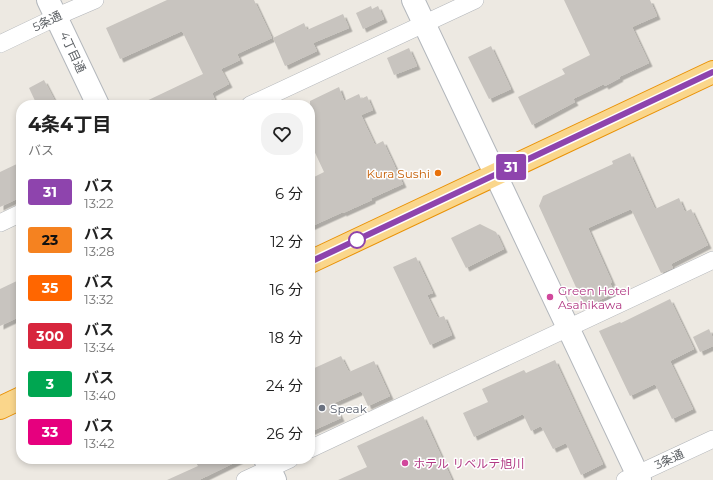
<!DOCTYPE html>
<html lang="ja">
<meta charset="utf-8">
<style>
body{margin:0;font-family:Montserrat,"Noto Sans JP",sans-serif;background:#f2f2f2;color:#222;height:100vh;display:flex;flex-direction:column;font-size:15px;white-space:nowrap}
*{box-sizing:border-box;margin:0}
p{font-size:13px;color:#767676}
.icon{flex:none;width:22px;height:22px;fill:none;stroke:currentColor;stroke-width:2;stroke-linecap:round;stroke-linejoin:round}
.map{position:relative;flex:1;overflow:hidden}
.details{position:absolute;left:16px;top:100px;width:299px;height:364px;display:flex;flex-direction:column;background:#fff;border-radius:16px;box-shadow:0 2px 6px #0003}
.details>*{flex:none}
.badge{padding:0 8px;border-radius:3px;font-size:14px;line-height:26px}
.map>.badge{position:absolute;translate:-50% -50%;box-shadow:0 0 0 2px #fff}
.round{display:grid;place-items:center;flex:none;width:42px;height:42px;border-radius:16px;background:#f2f2f2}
.overview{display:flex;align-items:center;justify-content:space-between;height:68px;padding:0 12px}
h1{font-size:19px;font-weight:700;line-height:30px}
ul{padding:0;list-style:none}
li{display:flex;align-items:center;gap:12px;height:48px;padding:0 12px}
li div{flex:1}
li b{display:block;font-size:15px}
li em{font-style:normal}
li .badge{min-width:44px;font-weight:700;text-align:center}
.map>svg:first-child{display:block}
.building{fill:#c8c4bf;filter:url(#shadow)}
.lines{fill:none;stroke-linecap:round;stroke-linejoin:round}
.street-casing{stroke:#b2b5b9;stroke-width:18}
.secondary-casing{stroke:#b3b7bc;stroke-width:24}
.highway-casing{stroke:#e99105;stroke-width:24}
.street{stroke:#fff;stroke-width:17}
.secondary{stroke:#fff;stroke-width:22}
.highway{stroke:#fad68b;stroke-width:22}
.line-casing{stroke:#fff;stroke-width:9}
.line{stroke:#8e44ad;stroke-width:6}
.food-dot{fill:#e8710a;stroke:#fff;stroke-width:1.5}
.stop-dot{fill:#fff;stroke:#8e44ad;stroke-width:2}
.hotel-dot{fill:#d1479c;stroke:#fff;stroke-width:1.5}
.worship-dot{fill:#6b7280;stroke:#fff;stroke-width:1.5}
.labels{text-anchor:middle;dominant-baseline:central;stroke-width:3;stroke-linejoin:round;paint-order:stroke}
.street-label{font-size:12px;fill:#5a5e62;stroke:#fff}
.food-label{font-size:12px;fill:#c56008;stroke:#fff;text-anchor:end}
.hotel-label{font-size:12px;fill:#b23c85;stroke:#fff;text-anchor:start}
.worship-label{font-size:12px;fill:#5b616d;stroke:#fff;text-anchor:start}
</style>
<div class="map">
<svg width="713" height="480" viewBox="0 0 713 480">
<defs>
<filter id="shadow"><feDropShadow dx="3.5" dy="3.5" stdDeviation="0" flood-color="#0004"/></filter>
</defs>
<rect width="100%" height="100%" fill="#ede9e2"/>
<!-- building -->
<g class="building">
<polygon points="167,0 254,0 272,38 237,54 240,60 221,69 229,84 212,93 217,105 138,105 203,74 182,31 120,59 106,28"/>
<polygon points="564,0 650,0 657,16 632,27 649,63 619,77 620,78 605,86 604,84 573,99 575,102 532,125 518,97 565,74 562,69 590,55"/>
<polygon points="371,6 372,9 378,6 384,19 363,29 356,13"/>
<polygon points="343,14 349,28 313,43 317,51 285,66 273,38 304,23 307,30"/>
<polygon points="491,46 511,89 489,99 468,57"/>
<polygon points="409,48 417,66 394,75 387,58"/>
<polygon points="44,80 57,105 37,105 29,88"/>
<polygon points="339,87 344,101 359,94 361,99 367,96 373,110 361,115 375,145 383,141 403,184 372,198 372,200 343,213 343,212 310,227 310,179 324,172 310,142 310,101"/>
<polygon points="630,153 655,209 679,198 685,212 691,209 708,245 671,264 673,268 661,273 631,209 588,228 612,282 610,283 615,293 585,307 539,206 543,196 613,164 612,161"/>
<polygon points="21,162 21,197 0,207 0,172"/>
<polygon points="480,224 496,232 504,249 466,268 451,238"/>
<polygon points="416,257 433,293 427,295 438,318 444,316 452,335 430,345 393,267"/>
<polygon points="21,279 21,316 0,326 0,289"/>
<polygon points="670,299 694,349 670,361 693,409 672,419 655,384 630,396 599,331 620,322 621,323"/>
<polygon points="709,329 713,338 713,346 700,352 693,337"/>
<polygon points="341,356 349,372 374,361 390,396 368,406 361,391 334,403 341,418 310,432 310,370"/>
<polygon points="555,360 603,464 581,475 566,443 553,449 541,426 531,431 523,414 474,437 463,413 488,402 482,389 524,370 526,373"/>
<polygon points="423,416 452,480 338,480 367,467 357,446"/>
<polygon points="194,459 242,459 199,480 167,480 198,466"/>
</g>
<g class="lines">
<!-- street casing -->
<g class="street-casing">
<g id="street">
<polyline points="0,44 67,12 95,0"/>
<polyline points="250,105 475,0"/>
<polyline points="0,223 21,213"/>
<polyline points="310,449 713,260"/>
<polyline points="245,480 290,459"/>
<polyline points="625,480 713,439"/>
</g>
</g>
<!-- secondary casing -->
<g class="secondary-casing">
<g id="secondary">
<polyline points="48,0 98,105"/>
<polyline points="413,0 640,480"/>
<polyline points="265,459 275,480"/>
</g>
</g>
<!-- highway casing -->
<g class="highway-casing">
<g id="highway">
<polyline points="310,262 713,72"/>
<polyline points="0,408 21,398"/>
</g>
</g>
<!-- street -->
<use href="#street" class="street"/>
<!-- secondary -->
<use href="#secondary" class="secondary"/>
<!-- highway -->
<use href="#highway" class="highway"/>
</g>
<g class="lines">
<!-- line casing -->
<g class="line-casing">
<polyline id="line" points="310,262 713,72"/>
</g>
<!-- line -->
<use href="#line" class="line"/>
</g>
<!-- markers -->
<circle class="food-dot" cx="438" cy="173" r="4"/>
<circle class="stop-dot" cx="357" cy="240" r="8"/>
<g class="hotel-dot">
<circle cx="550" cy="297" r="4"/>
<circle cx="405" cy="463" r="4"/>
</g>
<circle class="worship-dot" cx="322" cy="408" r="4"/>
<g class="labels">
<!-- street labels -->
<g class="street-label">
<text transform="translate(47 21) rotate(-26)">5条通</text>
<text transform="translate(73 52) rotate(65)">4丁目通</text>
<text transform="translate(669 459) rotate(-25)">3条通</text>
</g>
<!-- food labels -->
<g class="food-label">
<text x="430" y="173">Kura Sushi</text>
</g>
<!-- hotel labels -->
<g class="hotel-label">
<text x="558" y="290">Green Hotel<tspan x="558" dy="14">Asahikawa</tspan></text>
<text x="413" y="463">ホテル リベルテ旭川</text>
</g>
<!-- worship labels -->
<g class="worship-label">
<text x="330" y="408">Speak</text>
</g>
</g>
</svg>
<b class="badge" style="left:511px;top:167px;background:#8e44ad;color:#fff">31</b>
<section class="details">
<div class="overview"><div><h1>4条4丁目</h1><p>バス</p></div><a class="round"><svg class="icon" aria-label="heart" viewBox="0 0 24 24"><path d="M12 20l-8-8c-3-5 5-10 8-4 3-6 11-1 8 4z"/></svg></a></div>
<ul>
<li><span class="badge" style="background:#8e44ad;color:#fff">31</span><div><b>バス</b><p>13:22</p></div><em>6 分</em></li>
<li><span class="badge" style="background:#f58220;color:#111">23</span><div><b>バス</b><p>13:28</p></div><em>12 分</em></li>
<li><span class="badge" style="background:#f60;color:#fff">35</span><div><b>バス</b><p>13:32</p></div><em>16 分</em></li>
<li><span class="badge" style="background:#d7263d;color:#fff">300</span><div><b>バス</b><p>13:34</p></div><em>18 分</em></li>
<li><span class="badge" style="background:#00a651;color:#fff">3</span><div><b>バス</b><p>13:40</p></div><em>24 分</em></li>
<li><span class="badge" style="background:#e6007e;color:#fff">33</span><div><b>バス</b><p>13:42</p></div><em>26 分</em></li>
</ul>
</section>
</div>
